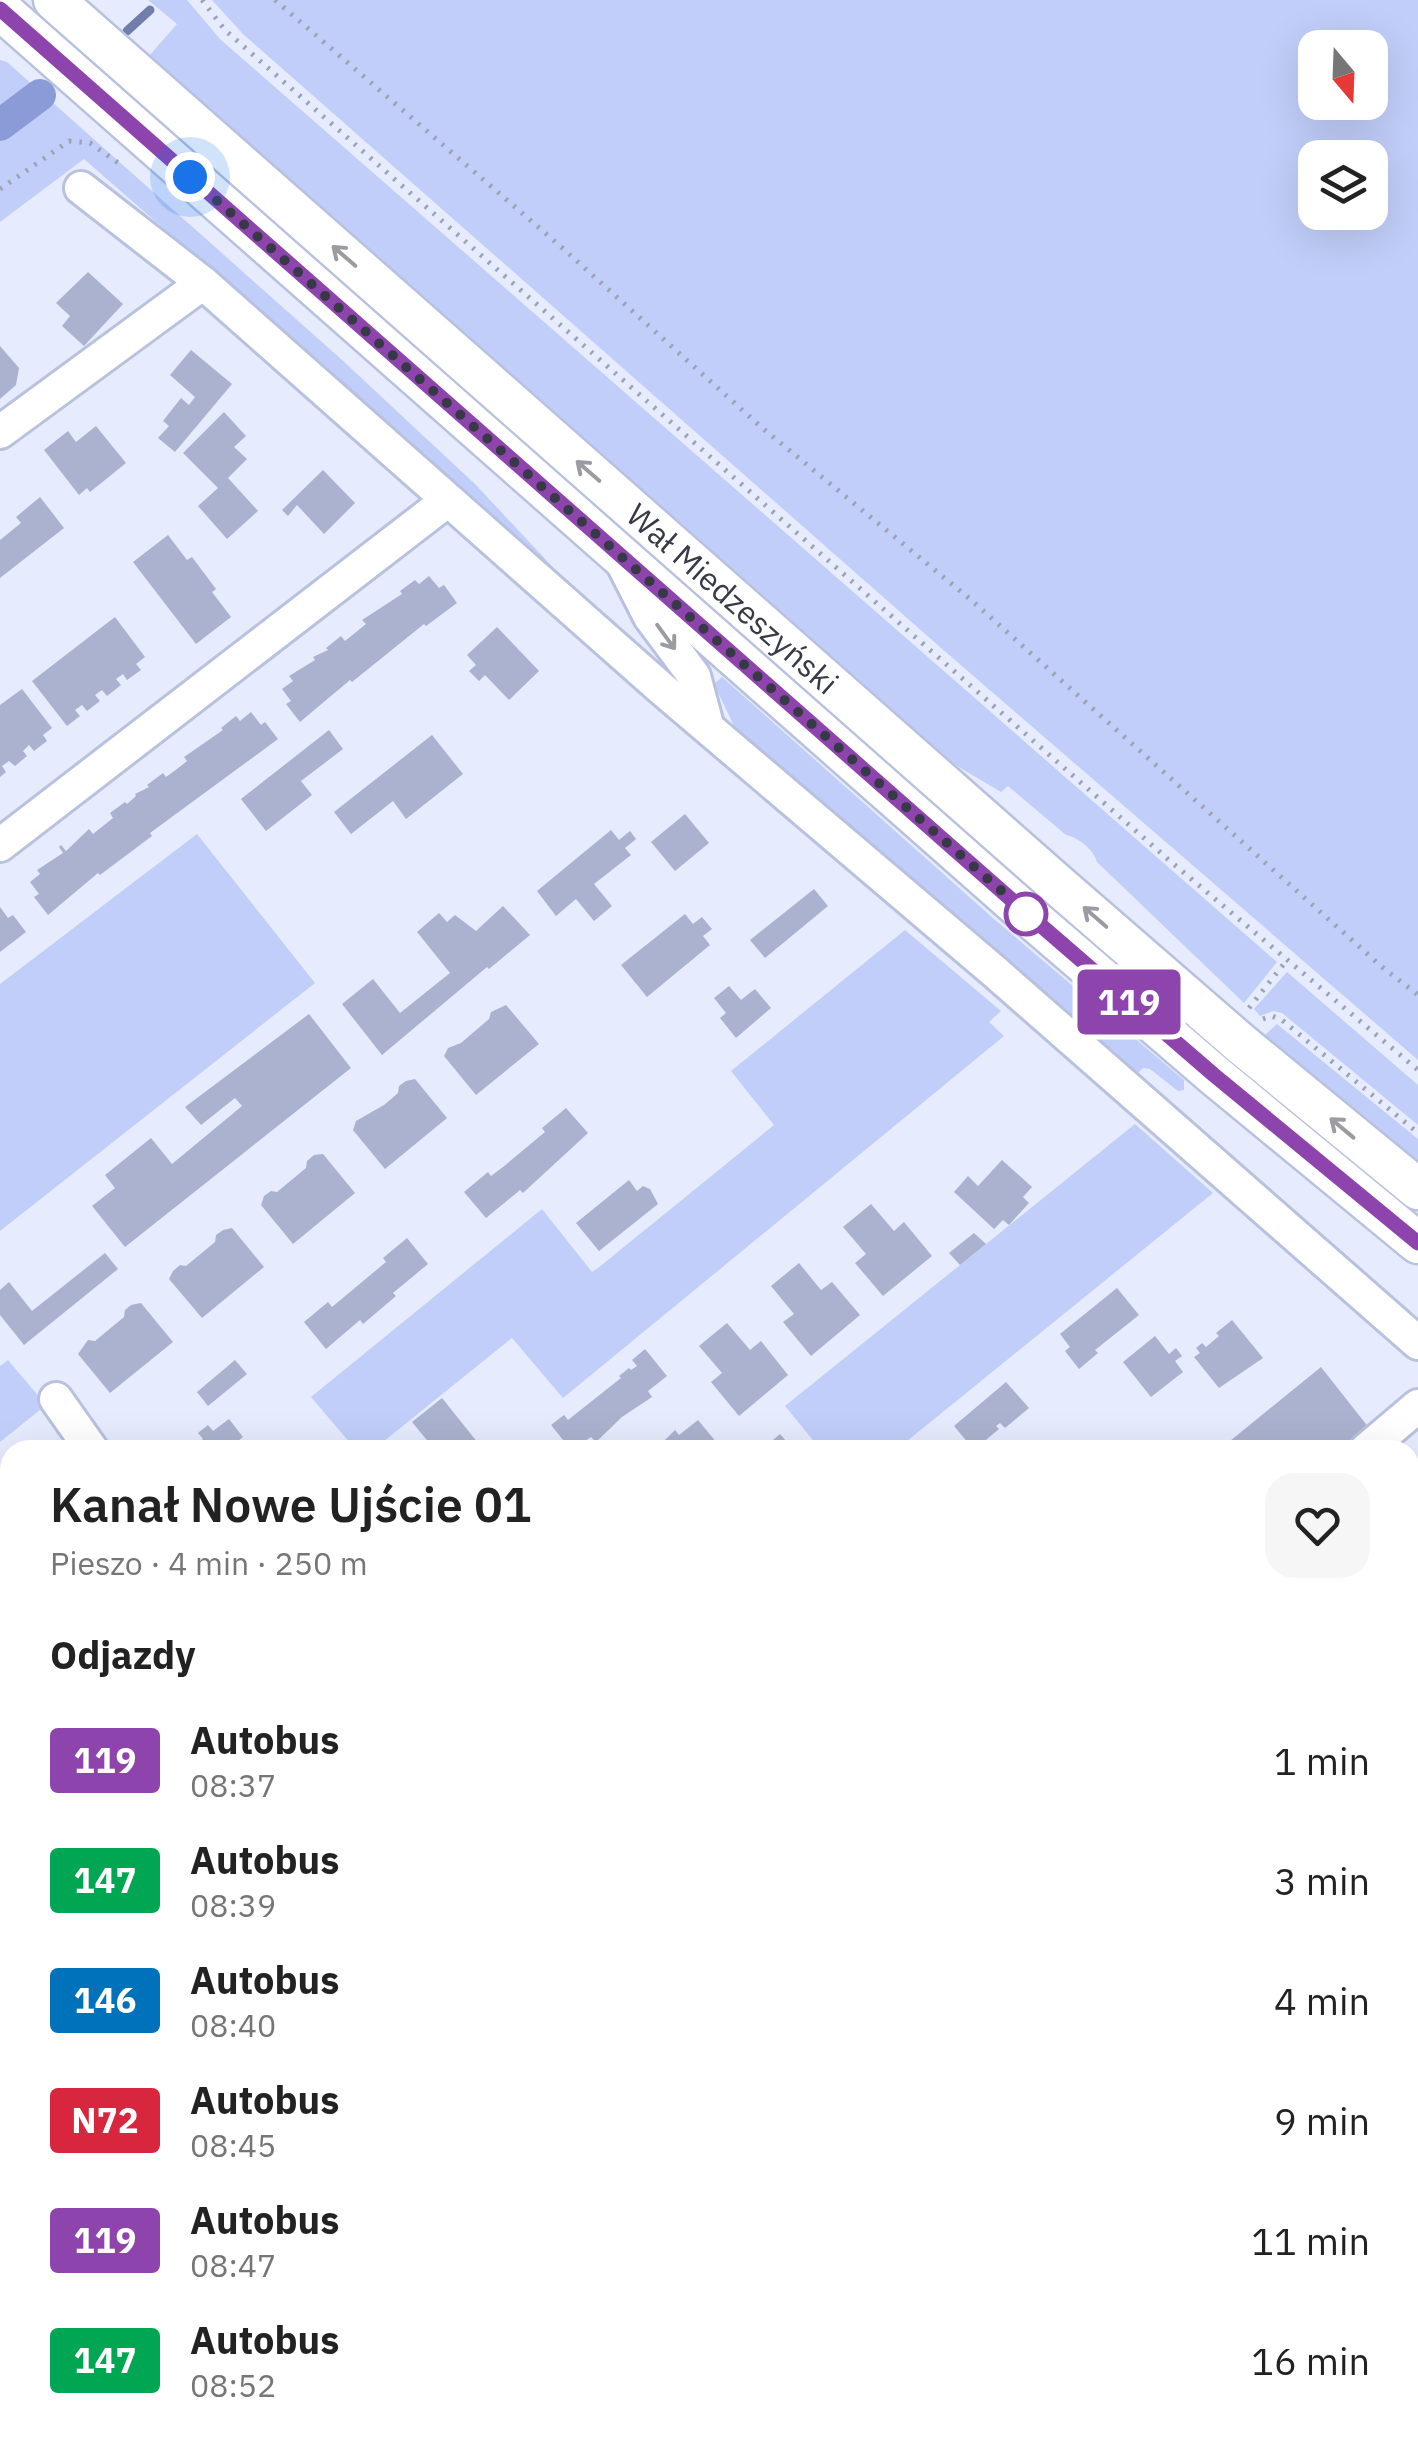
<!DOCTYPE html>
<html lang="pl">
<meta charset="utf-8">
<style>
body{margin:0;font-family:"IBM Plex Sans",sans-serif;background:#f6f6f6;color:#222;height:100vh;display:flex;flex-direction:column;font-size:38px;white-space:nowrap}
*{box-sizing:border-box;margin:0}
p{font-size:32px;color:#767676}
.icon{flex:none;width:55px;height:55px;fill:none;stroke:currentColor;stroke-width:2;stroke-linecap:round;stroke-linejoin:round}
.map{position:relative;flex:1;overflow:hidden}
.drawer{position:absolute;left:0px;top:1440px;width:1420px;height:1002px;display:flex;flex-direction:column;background:#fff;border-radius:30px 30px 0 0;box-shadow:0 10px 40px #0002}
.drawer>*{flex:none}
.badge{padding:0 20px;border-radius:8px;font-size:35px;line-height:65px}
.needle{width:65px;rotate:161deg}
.fabs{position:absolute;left:1298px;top:30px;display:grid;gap:20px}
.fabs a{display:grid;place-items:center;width:90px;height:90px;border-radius:20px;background:#fff;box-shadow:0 10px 40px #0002;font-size:50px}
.you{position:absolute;width:50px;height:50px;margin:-25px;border:8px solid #fff;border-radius:50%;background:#1a73e8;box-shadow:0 0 0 15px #1a73e833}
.map>.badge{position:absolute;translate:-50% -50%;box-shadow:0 0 0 5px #fff}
h2{padding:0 50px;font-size:38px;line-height:90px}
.round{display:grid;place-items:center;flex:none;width:105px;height:105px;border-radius:30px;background:#f6f6f6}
.summary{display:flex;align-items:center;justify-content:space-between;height:170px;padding:0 50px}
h1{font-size:48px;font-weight:600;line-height:75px}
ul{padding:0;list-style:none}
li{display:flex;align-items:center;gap:30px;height:120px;padding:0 50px}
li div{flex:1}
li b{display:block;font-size:38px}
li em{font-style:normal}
li .badge{min-width:110px;font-weight:700;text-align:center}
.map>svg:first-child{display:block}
.green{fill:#c1cef9;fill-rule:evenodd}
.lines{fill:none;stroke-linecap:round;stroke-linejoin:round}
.stream{stroke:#717eac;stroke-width:9}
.canal{stroke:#8a9bd8;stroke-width:32}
.building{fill:#aab2cf}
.minor-casing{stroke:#b8c1de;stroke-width:38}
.major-casing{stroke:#b8c1de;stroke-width:45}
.path{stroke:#9ea3b3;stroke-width:5;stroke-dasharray:2.5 8;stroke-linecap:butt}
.minor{stroke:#fff;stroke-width:32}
.major{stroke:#fff;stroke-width:40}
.oneway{stroke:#9b9ca2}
.line-casing{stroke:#fff;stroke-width:22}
.line{stroke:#8e44ad;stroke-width:15}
.walk{stroke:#373a46;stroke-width:10;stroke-dasharray:0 18}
.stop-dot{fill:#fff;stroke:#8e44ad;stroke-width:5}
.labels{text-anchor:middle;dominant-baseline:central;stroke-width:8;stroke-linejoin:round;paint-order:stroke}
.street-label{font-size:32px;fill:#373a46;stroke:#e6ebfe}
</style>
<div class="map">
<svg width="1418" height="2441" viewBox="0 0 1418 2441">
<rect width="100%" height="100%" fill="#e6ebfe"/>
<!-- green -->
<g class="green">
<path d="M 148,0 L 187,0 L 220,39 L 1277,962 L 1244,1003 L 1097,862 C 1094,850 1078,837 1066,835 L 1008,786 L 1001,792 L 935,753 L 149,56 L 177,24 Z"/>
<path d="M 212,0 L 1418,0 L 1418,1060 L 940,647 L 243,34 ZM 1315,48 L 1370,48 L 1370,102 L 1315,102 ZM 1315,158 L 1370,158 L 1370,212 L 1315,212 Z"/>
<polygon points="0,60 7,62 341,359 475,484 562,577 84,159 0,222"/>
<polygon points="722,677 994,919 1184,1080 1184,1090 1178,1091 1150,1069 1143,1068 1136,1075 735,728 714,684"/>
<polygon points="197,834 315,983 0,1231 0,984"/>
<polygon points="905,930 1001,1011 989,1022 1004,1036 563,1398 512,1338 373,1450 356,1450 311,1397 542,1209 592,1272 598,1268 774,1125 731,1071"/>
<polygon points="1287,972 1418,1085 1418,1125 1282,1013 1273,1011 1260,1016 1254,1009"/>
<polygon points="1277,1024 1418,1139 1418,1163 1264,1036"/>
<polygon points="1135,1124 1213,1193 896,1450 821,1450 785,1406"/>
<polygon points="8,1360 46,1405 0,1442 0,1366"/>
<polygon points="0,1630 10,1642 10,2382 0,2390"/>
<polygon points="1418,2110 1418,2231 1410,2237 1410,2116"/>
<polygon points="1418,2260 1418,2353 1410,2360 1410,2266"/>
<polygon points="27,2433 27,2432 336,2433 326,2441 17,2441"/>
</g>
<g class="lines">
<!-- stream -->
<polyline class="stream" points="127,31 150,10"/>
<!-- canal -->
<polyline class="canal" points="0,125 40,95"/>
</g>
<!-- building -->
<g class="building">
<polygon points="88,272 123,304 84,346 62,326 70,316 56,303"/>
<polygon points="0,346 19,368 16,385 0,399"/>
<polygon points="191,350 232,384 175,452 158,438 169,426 163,421 181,398 189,405 195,397 170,375"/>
<polygon points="224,412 246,436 234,447 247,459 228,478 258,511 227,539 198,506 218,488 183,453"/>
<polygon points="96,426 126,463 90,492 87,488 79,495 44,450 68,431 76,442"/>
<polygon points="323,470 355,503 324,534 297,505 288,516 282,510"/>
<polygon points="40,497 64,528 0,578 0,540 21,523 16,517"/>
<polygon points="168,535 187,560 192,557 216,589 212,592 231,617 196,644 133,562"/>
<polygon points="429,576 439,588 444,585 457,603 426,626 424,624 352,682 350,680 300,722 286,704 291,701 282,689 293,681 289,676 315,660 313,657 328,650 326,648 341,636 345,641 355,633 366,624 362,620 402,594 400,591 415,580 419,584"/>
<polygon points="115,617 145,657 136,664 141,670 127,680 123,674 116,679 121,685 107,696 102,690 95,695 100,701 87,711 82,705 75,710 80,716 67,726 32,681"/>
<polygon points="497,627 539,671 509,700 485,675 479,681 469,671 476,665 467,655"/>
<polygon points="22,689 52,728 43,735 47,741 34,751 29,745 23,751 27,756 15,766 9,761 2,766 6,772 0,777 0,705"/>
<polygon points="251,712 261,725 265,722 278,739 150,833 152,836 100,875 98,873 48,915 34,897 39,894 30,882 40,874 37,870 63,853 59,847 61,845 66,851 89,829 93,834 113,818 110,813 125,802 127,804 136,796 135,794 149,787 147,785 163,773 166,777 177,769 187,761 184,757 223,730 221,728 236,716 240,721"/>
<polygon points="329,730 343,749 301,781 312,795 266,831 241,799"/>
<polygon points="432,735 463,774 406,819 393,801 351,834 334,812"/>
<polygon points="685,814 709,843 675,871 651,842"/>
<polygon points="611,830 619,840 630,831 636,839 625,848 631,855 594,884 612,906 594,921 576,899 556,916 537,891"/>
<polygon points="814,889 828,906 765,958 750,940"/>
<polygon points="503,906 530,935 489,969 487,967 382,1055 342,1004 373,979 400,1013 450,973 417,932 439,913 447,922 455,915 476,931"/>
<polygon points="0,907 8,918 13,915 26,932 0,952"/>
<polygon points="685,914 693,924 702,917 712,929 703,936 710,945 647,997 621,965"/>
<polygon points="729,986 741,1000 755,989 771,1008 736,1038 720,1018 726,1013 714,998"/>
<polygon points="506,1005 539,1044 476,1095 444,1056 448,1048 461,1043 489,1019 491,1012"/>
<polygon points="309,1014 351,1068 125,1247 92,1206 115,1188 105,1175 151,1138 172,1164 242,1106 235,1098 201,1125 185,1107"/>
<polygon points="415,1079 447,1118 385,1169 353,1130 356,1121 384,1105 398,1093 399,1086 406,1081"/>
<polygon points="566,1108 588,1133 523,1193 520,1190 486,1218 464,1192 488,1172 491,1176 503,1167 545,1132 542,1128"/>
<polygon points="323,1154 355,1193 293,1244 261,1205 264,1196 271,1191 277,1192 306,1168 307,1161 314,1155"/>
<polygon points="1002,1160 1032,1187 1023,1197 1029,1203 1009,1225 1003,1220 994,1229 954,1192 968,1176 978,1186"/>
<polygon points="629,1180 637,1191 643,1186 650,1189 658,1204 599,1251 576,1223"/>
<polygon points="871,1204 894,1231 904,1222 932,1256 883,1296 855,1263 866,1254 843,1227"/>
<polygon points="232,1228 264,1267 202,1318 169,1279 173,1271 180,1265 186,1266 215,1242 216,1235 223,1230"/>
<polygon points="974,1233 986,1244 960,1265 949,1253"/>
<polygon points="407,1238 428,1264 393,1293 396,1296 363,1324 360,1320 326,1349 304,1322 328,1302 332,1307 386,1262 383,1258"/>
<polygon points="105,1253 118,1269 24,1345 0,1315 0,1290 9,1282 32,1311"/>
<polygon points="799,1263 821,1290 832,1282 860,1315 811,1356 783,1322 794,1314 771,1286"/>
<polygon points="1117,1288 1139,1315 1095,1350 1098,1353 1079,1369 1065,1351 1070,1347 1060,1334"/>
<polygon points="141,1303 173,1342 110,1393 78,1354 88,1340 95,1341 124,1317 125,1310 131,1305"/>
<polygon points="1232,1320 1263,1358 1219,1388 1194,1357 1200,1353 1196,1348 1202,1343 1206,1347 1219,1336 1216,1333"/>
<polygon points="727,1323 750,1350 761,1341 788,1375 739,1416 711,1382 722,1373 699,1346"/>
<polygon points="1155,1336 1169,1354 1176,1348 1182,1356 1175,1361 1183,1372 1151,1397 1123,1362"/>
<polygon points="645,1349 667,1376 648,1391 652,1397 622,1417 596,1442 591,1437 571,1450 551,1425 564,1415 568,1420 621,1378 619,1376 629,1368 631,1370 637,1366 632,1360"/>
<polygon points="235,1360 247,1374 208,1406 197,1392"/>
<polygon points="1321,1367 1373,1433 1353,1450 1219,1450"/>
<polygon points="1006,1382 1029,1408 1005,1428 1000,1423 996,1426 999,1429 974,1450 954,1426"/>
<polygon points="442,1398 478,1443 469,1450 435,1450 412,1422"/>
<polygon points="229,1419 243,1437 227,1450 189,1450 203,1439 198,1433 208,1425 213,1431"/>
<polygon points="698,1420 717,1443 708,1450 655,1450 675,1430 679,1435"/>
<polygon points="780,1434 794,1450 761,1450"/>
<polygon points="5,1476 10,1481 10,1515 0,1523 0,1480"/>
<polygon points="1413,2034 1418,2041 1418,2064 1410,2054"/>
<polygon points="417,2432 462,2432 451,2441 407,2441"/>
<polygon points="759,2432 792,2432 781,2441 762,2441 756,2434"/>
<polygon points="1221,2432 1290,2432 1279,2441 1222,2441 1218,2435"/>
</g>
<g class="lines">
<!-- minor casing -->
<g class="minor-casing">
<g id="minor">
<polyline points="81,188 203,283 662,689 995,972 1418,1343"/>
<polyline points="0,432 203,283"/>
<polyline points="624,566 650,617 694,676 707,725"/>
<polyline points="0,845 448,500"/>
<polyline points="56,1399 92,1450"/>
<polyline points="1366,1450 1418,1406"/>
<polyline points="1410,2006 1418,1999"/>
<polyline points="891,2432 898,2441"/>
<polyline points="351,2441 361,2432"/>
<polyline points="626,2441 636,2432"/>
<polyline points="810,2441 820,2432"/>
</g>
</g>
<!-- major casing -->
<g class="major-casing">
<g id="major">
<path id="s1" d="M 54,0 L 1059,886 L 1240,1043 L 1418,1189"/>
<polyline points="0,9 1029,916 1214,1075 1418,1243"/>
</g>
</g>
<!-- path -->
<g class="path">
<polyline points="202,0 225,30 259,60 1170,861 1418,1070"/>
<polyline points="275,0 559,245 760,426 970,599 1382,967 1418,995"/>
<polyline points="0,189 69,141 90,143 124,167"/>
<polyline points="1249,1008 1287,960"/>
<polyline points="1263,1019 1272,1016 1282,1020 1418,1133"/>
</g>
<!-- minor -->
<use href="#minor" class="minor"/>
<!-- major -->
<use href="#major" class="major"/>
</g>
<!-- one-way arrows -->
<defs><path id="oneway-shaft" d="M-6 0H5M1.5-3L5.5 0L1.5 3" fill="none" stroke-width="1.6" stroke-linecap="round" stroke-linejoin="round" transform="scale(2.5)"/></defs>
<g class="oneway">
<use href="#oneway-shaft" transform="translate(344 256) rotate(-139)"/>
<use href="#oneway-shaft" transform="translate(588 471) rotate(-139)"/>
<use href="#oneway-shaft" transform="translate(666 637) rotate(54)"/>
<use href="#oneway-shaft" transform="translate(1095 917) rotate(-139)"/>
<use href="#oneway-shaft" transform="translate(1342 1128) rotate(-140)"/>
</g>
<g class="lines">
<!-- line casing -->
<g class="line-casing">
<polyline id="line" points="0,9 1030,916 1214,1075 1418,1243"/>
</g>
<!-- line -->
<use href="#line" class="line"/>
<!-- walk -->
<polyline class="walk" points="190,177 1030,916 1026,914"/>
</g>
<!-- markers -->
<circle class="stop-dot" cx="1026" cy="914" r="20"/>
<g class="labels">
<!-- street labels -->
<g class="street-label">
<text stroke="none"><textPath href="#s1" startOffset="905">Wał Miedzeszyński</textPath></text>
</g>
</g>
</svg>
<div class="fabs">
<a><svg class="needle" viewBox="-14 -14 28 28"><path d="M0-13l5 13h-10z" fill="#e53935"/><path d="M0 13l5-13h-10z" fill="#767676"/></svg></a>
<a><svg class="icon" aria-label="layers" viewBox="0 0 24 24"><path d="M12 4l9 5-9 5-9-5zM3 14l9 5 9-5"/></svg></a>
</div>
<div class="you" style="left:190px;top:177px"></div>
<b class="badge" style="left:1129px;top:1002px;background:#8e44ad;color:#fff">119</b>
<section class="drawer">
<div class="summary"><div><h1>Kanał Nowe Ujście 01</h1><p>Pieszo · 4 min · 250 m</p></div><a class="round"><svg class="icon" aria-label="heart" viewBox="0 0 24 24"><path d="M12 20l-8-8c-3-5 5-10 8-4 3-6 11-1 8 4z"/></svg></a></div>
<h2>Odjazdy</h2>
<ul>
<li><span class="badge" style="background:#8e44ad;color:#fff">119</span><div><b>Autobus</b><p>08:37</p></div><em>1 min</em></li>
<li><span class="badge" style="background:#00a651;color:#fff">147</span><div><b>Autobus</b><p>08:39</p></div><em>3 min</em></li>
<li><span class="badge" style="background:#0072bc;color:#fff">146</span><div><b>Autobus</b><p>08:40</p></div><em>4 min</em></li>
<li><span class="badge" style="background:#d7263d;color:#fff">N72</span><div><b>Autobus</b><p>08:45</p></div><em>9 min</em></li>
<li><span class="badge" style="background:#8e44ad;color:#fff">119</span><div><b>Autobus</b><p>08:47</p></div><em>11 min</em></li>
<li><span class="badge" style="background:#00a651;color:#fff">147</span><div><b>Autobus</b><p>08:52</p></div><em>16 min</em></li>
</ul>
</section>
</div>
